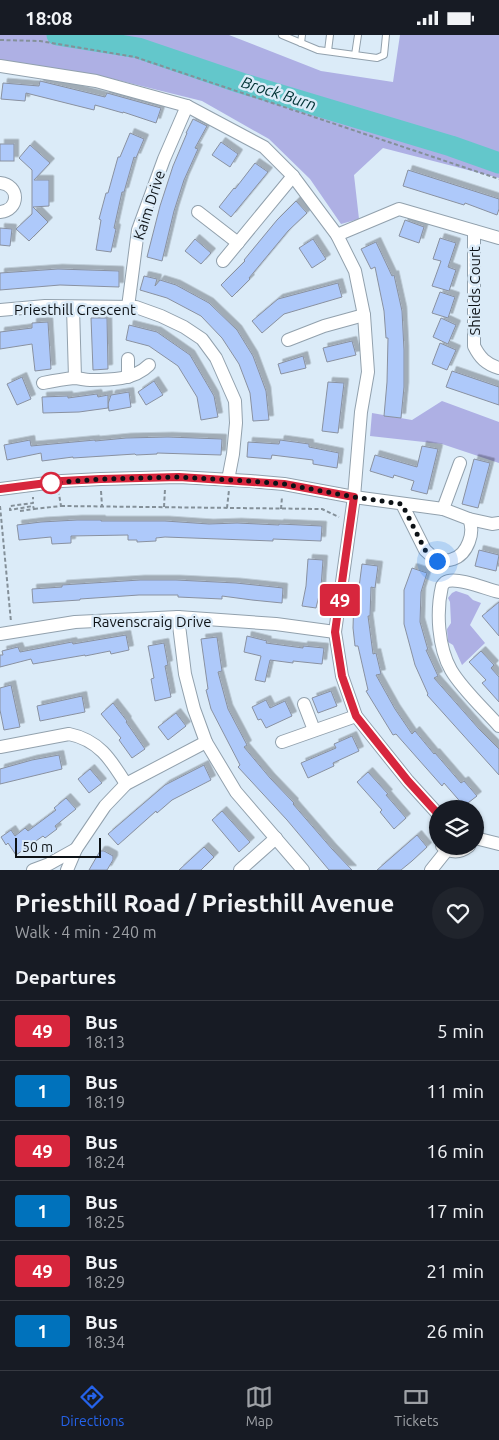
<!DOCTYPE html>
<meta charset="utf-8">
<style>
body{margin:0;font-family:Ubuntu,sans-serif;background:#20242c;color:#f1f3f6;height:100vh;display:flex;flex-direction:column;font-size:19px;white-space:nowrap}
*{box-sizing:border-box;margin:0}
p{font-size:16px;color:#9ea1a6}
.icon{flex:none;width:28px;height:28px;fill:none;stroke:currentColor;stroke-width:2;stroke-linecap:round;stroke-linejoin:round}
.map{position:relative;height:835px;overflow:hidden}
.sheet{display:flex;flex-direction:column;background:#171b24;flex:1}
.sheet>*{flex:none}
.badge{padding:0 10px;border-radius:4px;font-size:18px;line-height:32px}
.tools{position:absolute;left:429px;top:765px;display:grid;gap:10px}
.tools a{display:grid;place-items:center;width:55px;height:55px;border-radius:50%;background:#171b24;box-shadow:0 1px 4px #0004;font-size:25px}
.scale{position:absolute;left:15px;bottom:12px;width:86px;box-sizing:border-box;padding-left:5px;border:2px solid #0d1216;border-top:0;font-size:14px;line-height:18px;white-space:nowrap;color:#0d1216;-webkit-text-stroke:4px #dbebf8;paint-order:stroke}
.you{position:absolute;width:25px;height:25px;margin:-12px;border:4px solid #fff;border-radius:50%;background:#1a73e8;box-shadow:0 0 0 8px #1a73e833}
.map>.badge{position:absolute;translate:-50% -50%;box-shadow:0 0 0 2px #fff}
h2{padding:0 15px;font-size:19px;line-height:45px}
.round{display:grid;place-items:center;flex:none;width:52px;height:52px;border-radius:26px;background:#20242c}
.headline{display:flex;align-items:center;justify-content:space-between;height:85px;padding:0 15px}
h1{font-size:24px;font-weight:700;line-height:38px}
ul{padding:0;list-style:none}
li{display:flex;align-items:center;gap:15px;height:60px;padding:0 15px;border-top:1px solid #363941}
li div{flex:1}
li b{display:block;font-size:19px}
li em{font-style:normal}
li .badge{min-width:55px;font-weight:700;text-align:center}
.status{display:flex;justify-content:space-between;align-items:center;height:35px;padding:0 25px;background:#171b24;direction:ltr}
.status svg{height:14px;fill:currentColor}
.menu{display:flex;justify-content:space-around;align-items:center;height:70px;border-top:1px solid #363941;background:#171b24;font-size:14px;color:#9ea1a6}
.menu a{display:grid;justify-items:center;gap:2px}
.menu .current{color:#2563eb}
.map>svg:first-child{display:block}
.green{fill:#aeb0e4}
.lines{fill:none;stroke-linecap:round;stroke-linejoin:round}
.river{stroke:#63c7cb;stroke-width:21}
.building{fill:#aec9fa;stroke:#8991a0;filter:url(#shadow)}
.lane-casing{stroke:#92a1ad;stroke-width:8}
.street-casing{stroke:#92a1ad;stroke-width:14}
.path{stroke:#849099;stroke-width:2;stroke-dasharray:4 2.5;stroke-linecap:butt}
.lane{stroke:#fff;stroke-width:6}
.street{stroke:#fff;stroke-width:12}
.line-casing{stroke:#fff;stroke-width:11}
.line{stroke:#d7263d;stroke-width:8}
.walk{stroke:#0d1216;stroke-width:5;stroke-dasharray:0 9}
.stop-dot{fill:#fff;stroke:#d7263d;stroke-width:2.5}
.labels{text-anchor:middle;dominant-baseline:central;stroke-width:5;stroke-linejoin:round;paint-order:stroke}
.street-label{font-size:15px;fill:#0d1216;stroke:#dbebf8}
.water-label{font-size:16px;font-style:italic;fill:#003234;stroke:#dbebf8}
</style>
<div class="status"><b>18:08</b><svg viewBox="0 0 49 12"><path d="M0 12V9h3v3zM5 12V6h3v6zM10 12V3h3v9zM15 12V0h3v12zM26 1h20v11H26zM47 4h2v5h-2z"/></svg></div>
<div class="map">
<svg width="499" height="835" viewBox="0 0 499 835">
<defs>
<filter id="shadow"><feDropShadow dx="4.5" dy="-4.5" stdDeviation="0" flood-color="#0004"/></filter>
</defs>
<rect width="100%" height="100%" fill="#dbebf8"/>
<!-- green -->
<g class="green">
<polygon points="0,0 229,0 321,36 393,47 400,0 499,0 499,143 383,113 354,140 359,184 341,189 310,144 269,104 202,66 101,41 0,33"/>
<polygon points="442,366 499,387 499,428 442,409 370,401 372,378 412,385"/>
<polygon points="456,556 468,560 473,565 481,568 470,590 485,608 462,630 453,610 448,607 447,594 451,588 450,567 448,563 452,558"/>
</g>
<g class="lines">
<!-- river -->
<polyline class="river" points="57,0 138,13 241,48 451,111 499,128"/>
</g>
<!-- building -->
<g class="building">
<polygon points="40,46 105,62 107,58 161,73 156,88 123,77 123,78 95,70 94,75 26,58 25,66 1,64 3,48 39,51"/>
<polygon points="193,84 207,91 195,113 198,114 184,145 174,176 162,226 147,222 160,171 173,131 187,98 186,98"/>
<polygon points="130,98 144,104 136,123 134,122 124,157 122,157 114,193 116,194 111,217 96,215 101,185 99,184 106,158 108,158 118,122 120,122"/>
<polygon points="221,107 238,119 230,132 212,120"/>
<rect x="0" y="109" width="14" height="17"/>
<polygon points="30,110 50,128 34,145 49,145 49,171 33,172 48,187 29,206 16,194 32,179 32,135 19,123"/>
<polygon points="255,128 268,137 231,182 219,172 234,153 235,154"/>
<polygon points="408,135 499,164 499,174 497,180 465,168 464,170 403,151"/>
<polygon points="296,166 307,178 288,196 249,243 250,244 232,262 221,250 245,226 244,225 277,185"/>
<polygon points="405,185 424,192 419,208 399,201"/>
<polygon points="0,193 12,194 10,211 0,210"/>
<polygon points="440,203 456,208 448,232 456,235 449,256 432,251 441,226 433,224"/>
<polygon points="195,204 211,218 201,229 185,216"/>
<polygon points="313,204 326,224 312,233 299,213"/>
<polygon points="376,207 392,241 394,240 402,276 404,315 404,352 401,383 384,381 387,347 388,303 386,303 384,276 375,232 371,234 361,214"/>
<polygon points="58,234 119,236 119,252 60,250 0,255 0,238"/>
<polygon points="144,241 157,244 155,251 160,245 176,250 209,268 237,295 253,321 266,356 269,385 253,386 250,358 239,329 222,303 201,281 167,263 140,255"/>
<polygon points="338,248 342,262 284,279 262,298 252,286 278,264"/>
<polygon points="440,257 455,262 448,283 432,278"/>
<polygon points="91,283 107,283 108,334 93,335"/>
<polygon points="441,283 456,290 448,309 433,302"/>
<polygon points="48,287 51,334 35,336 32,309 0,314 0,297 32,293 32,288"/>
<polygon points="129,290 157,297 190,320 214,361 218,382 201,385 197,362 178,331 149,311 126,305"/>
<polygon points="352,306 356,320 327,327 323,313"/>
<polygon points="440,308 456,315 447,335 432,329"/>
<polygon points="303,321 306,333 281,339 278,329"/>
<polygon points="452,336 499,352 499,370 446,352"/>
<polygon points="22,342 31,364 17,370 7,349"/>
<polygon points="154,346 163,360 146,370 138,357"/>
<polygon points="328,347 344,348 338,398 322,396"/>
<polygon points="129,357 131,372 109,376 108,369 111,360"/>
<polygon points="97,359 98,362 108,360 108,373 79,377 43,378 42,362 68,361 68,363"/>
<polygon points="168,402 222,404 221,420 157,418 157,419 136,420 135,419 73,423 73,422 42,426 41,418 7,425 4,410 30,405 31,411 95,405 95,406 126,403"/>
<polygon points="280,405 309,409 309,412 339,418 337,433 313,429 313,425 272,420 271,424 247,422 248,407 279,409"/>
<polygon points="422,411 438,414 427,459 411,455 414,446 394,440 393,443 370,436 375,420 417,432"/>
<polygon points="474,424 490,428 478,473 462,469"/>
<polygon points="77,485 101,485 101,486 165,486 209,489 237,488 279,490 279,489 322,491 321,506 273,504 273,506 165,502 156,503 156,506 137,507 137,505 128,505 128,500 71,501 71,508 52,509 51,502 19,505 17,490 41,487"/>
<polygon points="479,515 499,520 496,536 475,531"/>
<polygon points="308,524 323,525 321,552 316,573 302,571 306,551"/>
<polygon points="362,529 378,531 375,553 371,552 370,581 368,581 373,619 376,618 381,639 376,640 395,674 412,699 415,696 434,719 435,718 461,748 464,746 477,761 464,771 444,748 442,751 396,699 393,700 366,656 368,655 358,611 355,611 353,593 354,560 358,560"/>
<polygon points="412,533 427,538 421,557 420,587 428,615 426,615 438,641 434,643 479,694 499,714 499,740 427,660 428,659 415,630 404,589 404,555"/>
<polygon points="140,545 176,545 236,548 283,553 282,568 252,565 222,561 222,564 178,562 178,560 139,560 80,564 80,565 33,568 32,554 62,552 62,550 77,549"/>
<polygon points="499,567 499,601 482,581"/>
<polygon points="126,600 129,615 111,619 110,616 85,621 85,620 33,629 31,624 0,632 0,620 3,620 2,616 18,612 20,617 72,607 73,609"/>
<polygon points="247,601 267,606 266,608 303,613 303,611 324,613 322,629 293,626 293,628 270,625 265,647 255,645 261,621 244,617"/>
<polygon points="217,602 222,636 218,637 228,674 247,710 244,712 270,743 294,768 293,769 332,814 352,835 329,835 287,785 238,732 240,730 211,674 206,655 208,654 201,604"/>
<polygon points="164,608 168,630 165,631 171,662 155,666 151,644 154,643 148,611"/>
<polygon points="481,616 494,630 491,633 499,642 499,667 482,648 486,645 469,627"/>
<polygon points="11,650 20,692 4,695 0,675 0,653"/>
<polygon points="331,656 337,671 318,678 312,663"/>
<polygon points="82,661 85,677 40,686 37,671"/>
<polygon points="266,665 270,673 285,666 292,681 266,693 261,684 258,685 252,672"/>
<polygon points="113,668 127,686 126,687 145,714 132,723 119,705 121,703 101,679"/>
<polygon points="176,678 186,691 168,705 158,692"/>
<polygon points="352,701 359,716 333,728 334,731 308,743 301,728 336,713 334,709"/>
<polygon points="59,720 62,734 0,749 0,734 32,725"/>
<polygon points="204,730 211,745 172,765 157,778 156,776 118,810 108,799 165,750"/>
<polygon points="90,734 102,748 89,758 78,744"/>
<polygon points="368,737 388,759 386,760 406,783 394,794 380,777 382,775 357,747"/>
<polygon points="66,763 76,774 55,791 57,794 45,803 43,801 16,820 8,808 6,810 1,802 11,795 15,801 25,793 28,796 56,775 54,773"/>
<polygon points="222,776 250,807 239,817 212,785"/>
<polygon points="417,800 427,812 412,826 401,835 377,835"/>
<polygon points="204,812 214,822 201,835 179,835"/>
<polygon points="100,816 104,816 113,821 113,825 107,835 89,835"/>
</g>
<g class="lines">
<!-- lane casing -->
<g class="lane-casing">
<g id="lane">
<polyline points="282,0 318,15 377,23 384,20 386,0"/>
<polyline points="301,8 302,0"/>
<polyline points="328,16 330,0"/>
<polyline points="355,20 358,0"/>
</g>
</g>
<!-- street casing -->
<g class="street-casing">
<g id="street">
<polyline points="0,31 96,46 187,71 264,112 293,141 337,200 355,236 364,280 368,337 361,377 354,462 335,597 342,641 356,681 408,746 438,779"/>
<path d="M 0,148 C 20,150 20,175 0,177"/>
<polyline points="198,177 238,208"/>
<path d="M 474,196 L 474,311 C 480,323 486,329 499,333"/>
<polyline points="337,200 399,174 499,203"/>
<polyline points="223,226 293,141"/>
<polyline points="73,272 75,343"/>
<polyline points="128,272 138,195 164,124 187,71"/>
<polyline points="0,275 45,271 136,272 161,281 184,292 202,304 216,323 235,366 236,388 233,419 228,445"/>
<polyline points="288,305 324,291 364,280"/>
<polyline points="128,324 128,342"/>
<path d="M 43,348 C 53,346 64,344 74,343 C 79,343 85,345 90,345 C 110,345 134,345 149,330"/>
<path d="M 0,454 L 62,446 L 101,444 L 179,442 L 250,446 L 284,449 L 354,462 L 443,474 L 469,484 C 475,497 468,519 453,524 C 448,526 442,526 437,526 L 425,515 L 402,469"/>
<polyline points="443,474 460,428"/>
<polyline points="469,484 492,489 499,488"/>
<path d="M 499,557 C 486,554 461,543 448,546 C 444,547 444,548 442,551 C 436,577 438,612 451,635 C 462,654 484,674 499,691"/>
<polyline points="178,582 185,639 194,674 206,707 236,757 303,835"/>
<polyline points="0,599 75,587 178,582 276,589 335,597"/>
<polyline points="304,669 314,695"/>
<polyline points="282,707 356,681"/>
<path d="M 0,712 L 69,699 C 99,705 111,725 126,749"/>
<polyline points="438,795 438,801"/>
<polyline points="475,803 499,809"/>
<path d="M 442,811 C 451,818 460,818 469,811"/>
<polyline points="33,835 49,829 76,814"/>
<polyline points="67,835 76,814 105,771 126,749 206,707"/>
<polyline points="240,835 276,803"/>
<polyline points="431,835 447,815"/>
</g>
</g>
<!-- path -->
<g class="path">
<polyline points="0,5 40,6 135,22 499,144"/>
<polyline points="101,456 102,471"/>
<polyline points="0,471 11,587"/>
<polyline points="61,471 322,474 339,482"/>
<polyline points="164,472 165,454"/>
<polyline points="227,473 229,455"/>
<polyline points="34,474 61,471 59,459"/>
<polyline points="281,474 282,462"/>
<polyline points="20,476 34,474 33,471 10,475 10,471 33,468 33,462"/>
</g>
<!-- lane -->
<use href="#lane" class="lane"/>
<!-- street -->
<use href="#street" class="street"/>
</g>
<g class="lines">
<!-- line casing -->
<g class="line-casing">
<polyline id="line" points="0,454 62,446 101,444 179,442 284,449 354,462 335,597 342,641 356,681 408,746 438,779"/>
</g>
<!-- line -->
<use href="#line" class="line"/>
<!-- walk -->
<polyline class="walk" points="51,448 101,444 179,442 250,446 284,449 354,462 402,469 425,515 437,526"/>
</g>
<!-- markers -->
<circle class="stop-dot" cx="51" cy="448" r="10"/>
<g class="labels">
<!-- street labels -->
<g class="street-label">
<text transform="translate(149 170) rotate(-72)">Kaim Drive</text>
<text transform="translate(474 256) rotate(-90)">Shields Court</text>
<text x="75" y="274">Priesthill Crescent</text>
<text x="152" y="586">Ravenscraig Drive</text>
</g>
<!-- water labels -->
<g class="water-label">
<text transform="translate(279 58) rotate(18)">Brock Burn</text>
</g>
</g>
</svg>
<div class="tools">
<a><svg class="icon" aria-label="layers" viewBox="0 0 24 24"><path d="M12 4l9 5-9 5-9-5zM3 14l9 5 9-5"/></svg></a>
</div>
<div class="scale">50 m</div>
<div class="you" style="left:437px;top:526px"></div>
<b class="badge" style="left:340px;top:565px;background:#d7263d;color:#fff">49</b>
</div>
<section class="sheet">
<div class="headline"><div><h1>Priesthill Road / Priesthill Avenue</h1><p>Walk · 4 min · 240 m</p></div><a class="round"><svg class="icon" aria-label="heart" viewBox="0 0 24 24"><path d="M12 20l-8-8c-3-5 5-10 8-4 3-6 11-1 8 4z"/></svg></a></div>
<h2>Departures</h2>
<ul>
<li><span class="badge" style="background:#d7263d;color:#fff">49</span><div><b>Bus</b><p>18:13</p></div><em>5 min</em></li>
<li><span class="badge" style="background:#0072bc;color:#fff">1</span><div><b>Bus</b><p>18:19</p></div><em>11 min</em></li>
<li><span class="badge" style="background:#d7263d;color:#fff">49</span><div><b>Bus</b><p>18:24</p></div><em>16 min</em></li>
<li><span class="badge" style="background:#0072bc;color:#fff">1</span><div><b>Bus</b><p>18:25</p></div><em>17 min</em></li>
<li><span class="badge" style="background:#d7263d;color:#fff">49</span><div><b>Bus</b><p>18:29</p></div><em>21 min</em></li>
<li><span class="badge" style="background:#0072bc;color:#fff">1</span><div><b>Bus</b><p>18:34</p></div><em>26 min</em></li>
</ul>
</section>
<nav class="menu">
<a class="current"><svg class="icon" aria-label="directions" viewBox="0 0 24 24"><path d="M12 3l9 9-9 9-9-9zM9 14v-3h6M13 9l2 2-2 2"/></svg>Directions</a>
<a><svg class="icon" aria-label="map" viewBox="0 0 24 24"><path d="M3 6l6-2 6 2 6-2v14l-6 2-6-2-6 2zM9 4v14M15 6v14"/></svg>Map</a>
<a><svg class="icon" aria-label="tickets" viewBox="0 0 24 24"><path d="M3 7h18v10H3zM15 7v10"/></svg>Tickets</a>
</nav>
